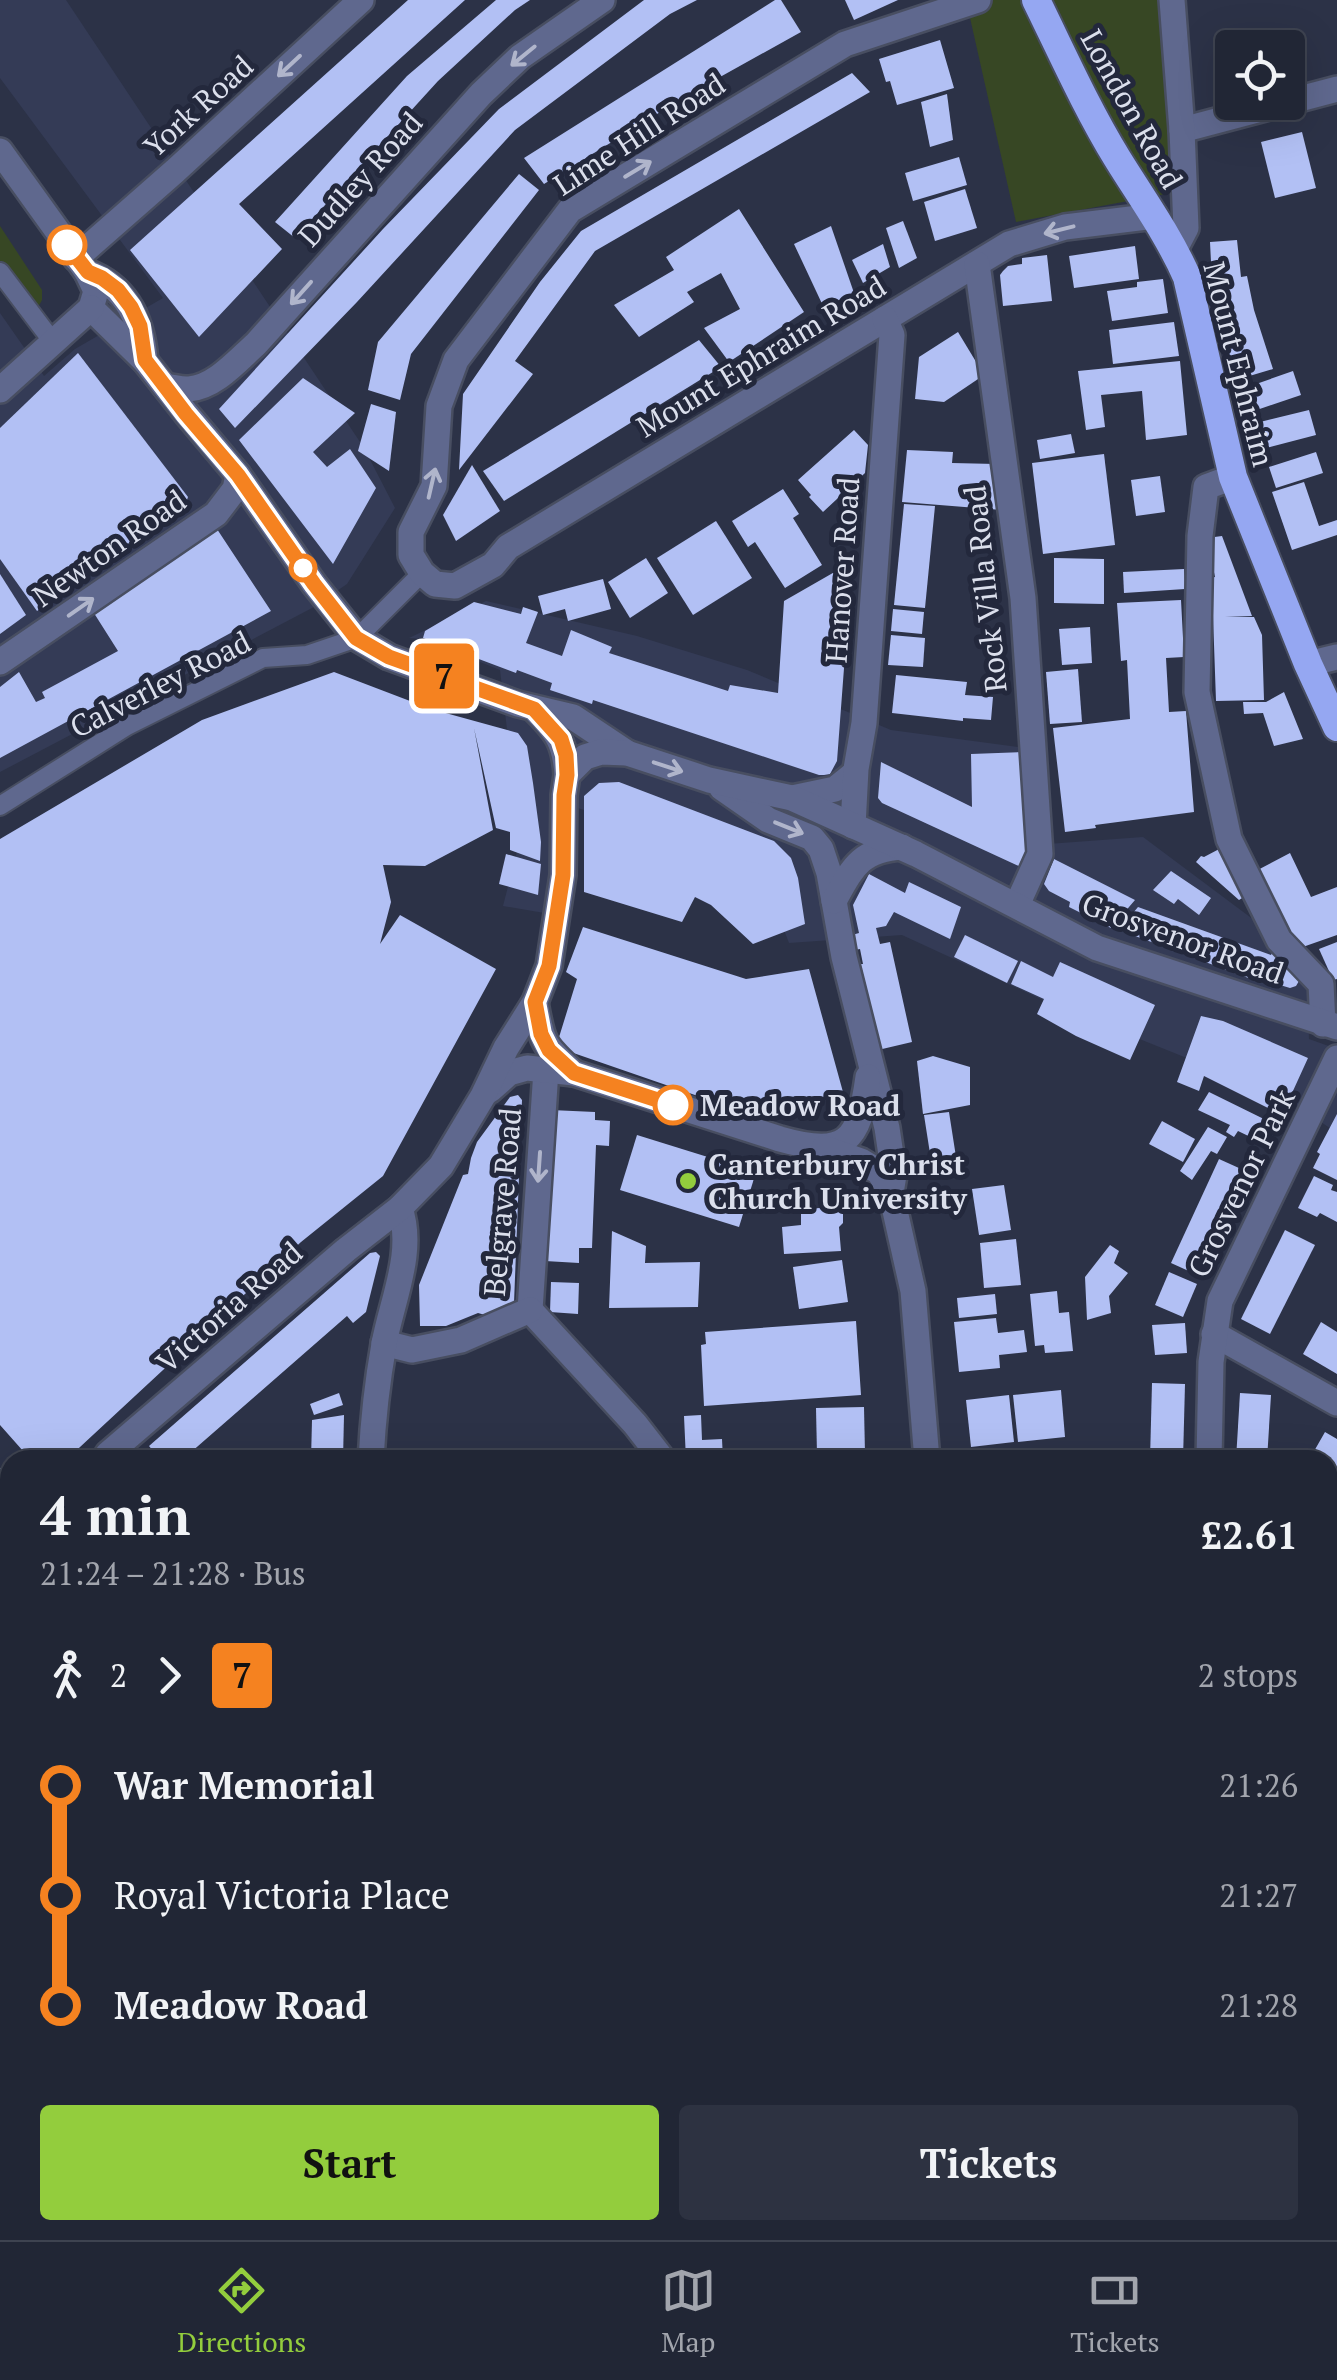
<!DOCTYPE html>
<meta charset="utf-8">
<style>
body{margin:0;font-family:"PT Serif",serif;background:#2d3241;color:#f1f3f6;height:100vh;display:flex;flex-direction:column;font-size:38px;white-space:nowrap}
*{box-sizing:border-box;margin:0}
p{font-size:32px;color:#a2a5ad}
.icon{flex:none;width:55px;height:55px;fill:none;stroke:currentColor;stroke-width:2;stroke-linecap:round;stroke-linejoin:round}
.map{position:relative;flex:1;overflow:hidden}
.panel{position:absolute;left:0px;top:1450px;width:1338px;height:790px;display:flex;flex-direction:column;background:#212635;border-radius:30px 30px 0 0;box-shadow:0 10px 40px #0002,0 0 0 2px #3e4350}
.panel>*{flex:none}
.badge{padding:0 20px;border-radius:8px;font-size:35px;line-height:65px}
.buttons{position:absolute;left:1215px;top:30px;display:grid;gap:20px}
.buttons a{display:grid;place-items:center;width:90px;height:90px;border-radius:10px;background:#212635;box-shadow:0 10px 40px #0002,0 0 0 2px #3e4350;font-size:50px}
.map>.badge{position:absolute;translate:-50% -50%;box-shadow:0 0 0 5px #fff}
.legs{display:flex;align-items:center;gap:15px;height:110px;padding:0 40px;font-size:32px}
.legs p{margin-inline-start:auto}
.summary{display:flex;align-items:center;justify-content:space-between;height:170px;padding:0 40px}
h1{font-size:55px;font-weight:700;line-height:75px}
.button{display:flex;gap:20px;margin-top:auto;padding:20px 40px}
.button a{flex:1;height:115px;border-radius:10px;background:#93cd3d;color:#111;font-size:40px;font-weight:700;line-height:115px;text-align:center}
.button a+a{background:#2d3241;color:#f1f3f6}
ul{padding:0 40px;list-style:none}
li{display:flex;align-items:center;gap:35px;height:110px;font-size:38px}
li i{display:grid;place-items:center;width:15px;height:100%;margin:0 12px;background:currentColor}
li i::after{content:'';width:25px;height:25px;margin:-12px;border:8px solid;border-radius:50%;background:#212635}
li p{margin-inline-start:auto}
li:first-child i{background:linear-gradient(#0000 50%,currentColor 0)}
li:last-child i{background:linear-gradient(currentColor 50%,#0000 0)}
.menu{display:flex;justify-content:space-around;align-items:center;height:140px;border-top:2px solid #3e4350;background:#212635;font-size:28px;color:#a2a5ad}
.menu a{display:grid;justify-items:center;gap:5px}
.menu .active{color:#93cd3d}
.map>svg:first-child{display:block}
.built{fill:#343b56}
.green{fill:#374724}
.forest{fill:#4d6234}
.building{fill:#b2c0f4}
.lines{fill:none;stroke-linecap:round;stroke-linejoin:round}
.pedestrian-casing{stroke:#484e61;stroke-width:22}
.minor-casing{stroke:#484e61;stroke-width:30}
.tertiary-casing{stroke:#484e61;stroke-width:30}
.trunk-casing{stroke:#484e61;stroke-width:32}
.pedestrian{stroke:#5f688e;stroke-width:18}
.minor{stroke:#5f688e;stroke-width:25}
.tertiary{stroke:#5f688e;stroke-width:25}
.trunk{stroke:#95a7f2;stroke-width:28}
.rail{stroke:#a7abbb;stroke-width:8;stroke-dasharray:15 8;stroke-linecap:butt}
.oneway{stroke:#b0b5cb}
.line-1-casing{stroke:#fff;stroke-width:22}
.line-1{stroke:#f58220;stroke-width:15}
.stop-1-dot{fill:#fff;stroke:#f58220;stroke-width:5}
.poi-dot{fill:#93cd3d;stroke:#23283c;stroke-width:4}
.labels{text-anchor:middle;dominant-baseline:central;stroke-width:10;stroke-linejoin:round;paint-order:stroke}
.street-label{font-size:30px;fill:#dbdfec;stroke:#23283c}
.stop-label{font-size:30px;font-weight:bold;fill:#dbdfec;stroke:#23283c;text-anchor:start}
.poi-label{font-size:30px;font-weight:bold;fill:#dbdfec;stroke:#23283c;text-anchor:start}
</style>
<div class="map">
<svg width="1337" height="2240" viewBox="0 0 1337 2240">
<rect width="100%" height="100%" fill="#2c3247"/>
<!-- built -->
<g class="built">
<polygon points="0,0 66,0 364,448 395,508 347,584 312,608 0,772 0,313 44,376 75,349 163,298 0,78"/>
<polygon points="486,601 637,636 747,670 891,730 1032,749 1034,845 1143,837 1306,959 1309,1039 1337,1049 1337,1133 1286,1098 1045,1001 902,935 789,943 760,867 556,801 556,915 503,906 520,840 500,670 423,639 409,638"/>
</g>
<!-- green -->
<g class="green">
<polygon points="966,0 1158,0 1168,89 1171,193 1016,222"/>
<polygon points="0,226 42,290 42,300 36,311 0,261"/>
<polygon points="1337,1607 1337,2120 1328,2124 1328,1623"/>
</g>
<!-- forest -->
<polygon class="forest" points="784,2230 932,2230 934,2240 787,2240"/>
<!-- building -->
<g class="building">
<polygon points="408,0 465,0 239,204 282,249 199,337 130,250"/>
<polygon points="496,0 530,0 515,10 438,81 295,238 275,222 407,76"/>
<polygon points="644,0 697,0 670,14 515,130 357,302 235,428 219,409 383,229 499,109"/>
<polygon points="775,0 781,0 801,32 686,96 544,184 524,158"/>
<polygon points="845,0 898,0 854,20"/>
<polygon points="940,40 954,88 897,105 890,81 886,82 879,59"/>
<polygon points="852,73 870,92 595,251 515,361 533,374 459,470 463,394 540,282 581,231"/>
<polygon points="947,94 953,140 930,147 921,102"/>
<polygon points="1302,132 1316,188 1275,198 1261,142"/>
<polygon points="959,157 967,185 913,201 905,173"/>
<polygon points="519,174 539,190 411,354 400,400 368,390 378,342"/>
<polygon points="965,189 977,228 935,241 924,202"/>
<polygon points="739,209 804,312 729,362 704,328 740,309 721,273 687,292 694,302 639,337 614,305 674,270 666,257"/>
<polygon points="903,221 917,258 899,268 886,228"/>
<polygon points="831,226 854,293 824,308 794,244"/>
<polygon points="1237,240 1241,277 1247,276 1254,310 1273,369 1236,380 1219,317 1212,282 1210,242"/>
<polygon points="883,244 890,267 863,283 852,260"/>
<polygon points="1135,246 1139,279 1074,288 1069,256"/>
<polygon points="1047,255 1052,301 1003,306 1000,275 1003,271 1008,266 1022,264 1022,258"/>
<polygon points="1163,279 1168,313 1112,321 1107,291 1137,287 1137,282"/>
<polygon points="1174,322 1179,356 1113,364 1109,330"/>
<polygon points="958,332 984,375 944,402 915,399 919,357"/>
<polygon points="699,340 721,367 504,501 483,471"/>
<polygon points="78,353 188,497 182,514 37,611 0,559 0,428"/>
<polygon points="1180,361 1187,435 1146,440 1142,391 1101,395 1105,427 1086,430 1078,371"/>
<polygon points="1293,371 1301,395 1248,413 1239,390"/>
<polygon points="303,378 355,413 313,452 327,467 350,449 376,488 333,564 239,440"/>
<polygon points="371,404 396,412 389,471 358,451"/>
<polygon points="1309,410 1316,435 1247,453 1240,427"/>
<polygon points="854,430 868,445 865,473 823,512 809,497 811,495 798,480"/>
<polygon points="1071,434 1075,453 1040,459 1037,440"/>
<polygon points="907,450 953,452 952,463 996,464 1002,510 902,502"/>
<polygon points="1316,452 1323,473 1276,488 1269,467"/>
<polygon points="1104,454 1115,545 1043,554 1032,463"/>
<polygon points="472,465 500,511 456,541 443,515"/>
<polygon points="1160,476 1165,512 1136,516 1131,480"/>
<polygon points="1304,482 1319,526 1337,520 1337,535 1292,550 1272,492"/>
<polygon points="783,489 799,514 793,518 822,565 785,588 755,542 748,547 732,521"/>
<polygon points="904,504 935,506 925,608 894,605"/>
<polygon points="716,521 752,578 693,615 657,558"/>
<polygon points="215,526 271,611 0,758 0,687 19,672 36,702 45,698 42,692 118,651 92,610"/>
<polygon points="1222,536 1252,616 1225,617 1254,617 1262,635 1264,700 1216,701 1213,616 1209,616 1207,578 1215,577 1207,538"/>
<polygon points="646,558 668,593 630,618 608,582"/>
<polygon points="1054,558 1104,559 1104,604 1054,603"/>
<polygon points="852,562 837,761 830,774 824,775 819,775 593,700 592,704 550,690 552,683 517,670 516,673 423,638 425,631 474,602 521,614 523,607 538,612 526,643 562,656 571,630 612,647 609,653 728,691 730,685 778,693 784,601"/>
<polygon points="1184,569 1185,589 1124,593 1123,572"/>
<polygon points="0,574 26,615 0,634"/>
<polygon points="603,579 611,609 568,621 565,609 543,615 538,596"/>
<polygon points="1181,600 1184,657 1166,658 1169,712 1186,711 1194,812 1095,825 1096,828 1065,832 1053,728 1130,719 1127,660 1121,661 1117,603"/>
<polygon points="893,609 924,612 922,634 891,631"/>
<polygon points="1090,627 1092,663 1062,665 1059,629"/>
<polygon points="891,635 925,638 923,667 888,665"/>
<polygon points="1078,669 1082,722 1050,724 1046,672"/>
<polygon points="334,672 431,709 518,733 527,746 533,783 541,842 540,861 510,850 510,832 496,828 474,728 493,830 425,866 383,865 391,902 380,944 400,915 496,969 383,1176 301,1242 66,1460 31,1460 0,1425 0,839 202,720"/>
<polygon points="896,675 967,682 965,695 993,697 991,720 963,718 963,721 892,713"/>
<polygon points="1284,692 1303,739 1274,746 1263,713 1244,714 1243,702 1266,702"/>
<polygon points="1026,752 1030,834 1023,868 882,803 878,798 881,762 972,807 971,754"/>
<polygon points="619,782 774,841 791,858 798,878 805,924 753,944 711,905 695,897 682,922 584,892 584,796 599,783"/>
<polygon points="1223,847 1247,895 1239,900 1196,862 1201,856 1204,857"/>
<polygon points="1290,853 1311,897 1337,887 1337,935 1297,949 1252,873"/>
<polygon points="506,854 541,864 538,895 499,884"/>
<polygon points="1054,859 1135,900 1111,928 1069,907 1070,902 1049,891 1044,884"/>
<polygon points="1171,871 1211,898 1199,915 1178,899 1174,904 1153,890"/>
<polygon points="869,874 905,893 909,882 961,907 950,939 894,912 886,926 876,928 880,944 890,942 912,1042 878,1050 859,964 863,964 860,949 855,950 852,935 859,933 853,905"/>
<polygon points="1138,907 1271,955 1273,951 1302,976 1296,986 1290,988 1263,980 1262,983 1119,930"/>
<polygon points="583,927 746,979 809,969 843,1092 750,1114 556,1047 577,979 566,972"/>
<polygon points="965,935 1018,961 1007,983 954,957"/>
<polygon points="1337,942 1337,979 1333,980 1319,949"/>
<polygon points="1021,961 1053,977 1060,962 1155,1005 1130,1060 1076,1036 1037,1014 1044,999 1011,984"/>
<polygon points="1201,1016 1223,1021 1308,1058 1282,1115 1204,1076 1199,1091 1177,1082"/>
<polygon points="933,1056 970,1067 970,1105 923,1114 917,1061"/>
<polygon points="1209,1092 1276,1125 1265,1144 1238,1131 1234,1137 1226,1132 1230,1125 1198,1110"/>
<polygon points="518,1095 522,1100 514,1303 485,1315 478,1313 446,1326 420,1326 419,1285 463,1175 468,1174 471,1158 477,1142 510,1097"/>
<polygon points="551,1110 595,1112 595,1120 610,1121 609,1146 596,1145 592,1248 579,1248 579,1263 545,1261"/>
<polygon points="949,1112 956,1157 931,1160 924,1115"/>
<polygon points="1337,1114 1337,1180 1313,1168 1320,1154 1317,1152"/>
<polygon points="1162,1121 1195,1139 1183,1162 1149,1144"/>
<polygon points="1208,1127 1227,1137 1217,1154 1211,1151 1192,1180 1180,1171"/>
<polygon points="637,1135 756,1172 739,1227 620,1190"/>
<polygon points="1219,1159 1250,1173 1202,1277 1171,1263"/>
<polygon points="1314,1176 1333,1185 1331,1190 1337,1192 1337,1222 1320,1213 1317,1217 1298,1208"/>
<polygon points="1004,1185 1011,1230 979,1235 972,1189"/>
<polygon points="837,1206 843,1212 843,1223 839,1227 841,1251 784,1254 782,1227 801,1225 801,1210"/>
<polygon points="1285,1230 1315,1245 1270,1334 1241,1319"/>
<polygon points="612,1231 646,1246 645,1263 700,1262 698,1307 609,1308"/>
<polygon points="1016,1239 1021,1285 984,1288 980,1243"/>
<polygon points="1110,1245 1119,1251 1114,1263 1128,1273 1109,1296 1111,1313 1087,1320 1085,1277"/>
<polygon points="376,1252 380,1256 366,1312 353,1323 347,1316 182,1460 161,1460 149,1446 370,1253"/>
<polygon points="842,1260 848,1302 799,1309 793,1267"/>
<polygon points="1169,1272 1197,1284 1183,1317 1155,1305"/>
<polygon points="551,1282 579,1283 578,1314 550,1312"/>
<polygon points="1057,1291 1059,1313 1069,1312 1073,1351 1045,1353 1044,1345 1035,1346 1030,1294"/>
<polygon points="995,1294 997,1314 959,1318 957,1298"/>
<polygon points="996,1318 998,1333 1024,1330 1027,1352 999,1355 1000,1368 959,1372 954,1322"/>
<polygon points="856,1321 861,1395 704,1406 701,1345 706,1344 705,1332"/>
<polygon points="1321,1322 1337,1332 1337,1374 1303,1354"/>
<polygon points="1185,1323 1187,1353 1155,1355 1152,1325"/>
<polygon points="1152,1383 1185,1384 1183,1460 1150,1460"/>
<polygon points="1061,1390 1065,1437 1018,1442 1013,1395"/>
<polygon points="339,1393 343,1405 314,1415 310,1404"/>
<polygon points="1240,1393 1271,1395 1267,1460 1236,1460"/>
<polygon points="1009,1395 1014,1442 971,1447 966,1400"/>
<polygon points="864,1407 865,1454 817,1455 816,1408"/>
<polygon points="344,1415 343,1460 311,1460 312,1420"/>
<polygon points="701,1415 702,1440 722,1439 723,1460 686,1460 684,1416"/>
<polygon points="1325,1432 1337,1439 1337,1496 1328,1491 1328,1460 1309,1460"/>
<polygon points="0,1468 10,1468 10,1540 0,1553"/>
<polygon points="10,1835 10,1868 4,1869 0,1858 0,1838"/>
<polygon points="10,1905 10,1935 0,1938 0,1908"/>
<polygon points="10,1988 10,2044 0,2018 0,1991"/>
<polygon points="10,2140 10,2171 0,2175 0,2144"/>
<polygon points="160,2230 193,2230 197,2240 164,2240"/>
<polygon points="258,2230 291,2230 293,2234 280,2240 263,2240"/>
<polygon points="453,2230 504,2230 497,2233 501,2240 431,2240"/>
<polygon points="711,2230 747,2230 750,2240 714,2240"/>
<polygon points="1026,2230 1056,2230 1059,2240 1021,2240 1019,2233"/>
<polygon points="1165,2230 1218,2230 1221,2240 1168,2240"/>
</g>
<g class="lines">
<!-- pedestrian casing -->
<g class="pedestrian-casing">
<g id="pedestrian">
<polyline points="0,272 53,342"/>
<polyline points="0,806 127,726 263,658 307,655 357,638 422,573"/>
</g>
</g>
<!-- minor casing -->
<g class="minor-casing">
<g id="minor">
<polyline points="978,0 845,44 570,210 456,360 439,406 434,486 411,532 411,555 422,573 435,584 455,586 493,565 508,547 1009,244 1065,227 1155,216"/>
<polyline points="1182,130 1337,89"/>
<polyline points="0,151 87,272 96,291 91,308"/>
<polyline points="76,258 175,171 361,0"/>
<polyline points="977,264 1023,598 1040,854 1017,905"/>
<path d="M 87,272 C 127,287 142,321 145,361"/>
<polyline points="91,308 145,361 186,413 238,475 314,584 357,638 389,657 518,704 573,717 627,753"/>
<path d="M 165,386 C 172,387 181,389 189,389 C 215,387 237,361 256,344 L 481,94 L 520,57 L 602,0"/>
<polyline points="0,390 91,308"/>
<polyline points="1233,477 1206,487 1200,536 1197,692 1229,839 1279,940 1321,984 1323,1024"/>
<polyline points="0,662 216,514 235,489 238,475"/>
<polyline points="1308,664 1337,657"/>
<path d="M 534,709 C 557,732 565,742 567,775"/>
<polyline points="792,798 835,789 855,773"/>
<polyline points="853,826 856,769 864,723 892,335 885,319"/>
<polyline points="530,1310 546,1070"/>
<polyline points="530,1310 635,1424 663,1460"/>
<polyline points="1214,1334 1337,1403"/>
<polyline points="384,1343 412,1350 461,1340 530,1310"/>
<path d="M 371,1460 C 373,1421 377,1383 384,1344 C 392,1300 415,1252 400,1208"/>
<polyline points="1209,1460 1211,1362 1220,1301 1337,1058"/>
<polyline points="0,1886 10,1883"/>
<polyline points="0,2110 10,2107"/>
<polyline points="227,2230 231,2240"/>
<polyline points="540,2230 546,2240"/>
</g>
</g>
<!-- tertiary casing -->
<g class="tertiary-casing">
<g id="tertiary">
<polyline points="1172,0 1182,130 1186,228 1175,249"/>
<polyline points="722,788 768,820 812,838 821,849 829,873 844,957 887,1128 894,1175 891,1193"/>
<path d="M 834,901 C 853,867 860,850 902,847"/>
<path d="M 535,1002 C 542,1043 543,1045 574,1073"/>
<path d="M 490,1090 L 509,1073 L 527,1068 L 574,1073 L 780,1139 C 846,1158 859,1142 868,1077"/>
<polyline points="824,1148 861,1161 879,1172 891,1193 913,1291 927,1460"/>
<polyline points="104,1460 108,1454 346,1250 400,1208 441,1166 483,1096 506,1048 535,1002 549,966 563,875 564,795 567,775 585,757 601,752 627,753 709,780 792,798 916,854 1097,948 1337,1027"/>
<polyline points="0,1630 10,1620"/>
<polyline points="1124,2230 1128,2240"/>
</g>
</g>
<!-- trunk casing -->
<g class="trunk-casing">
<path id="trunk" d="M 1036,0 C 1062,53 1086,107 1117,158 C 1141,197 1168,234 1187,277 L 1233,477 L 1308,664 L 1337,727"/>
</g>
<!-- pedestrian -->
<use href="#pedestrian" class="pedestrian"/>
<!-- minor -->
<use href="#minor" class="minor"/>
<!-- tertiary -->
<use href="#tertiary" class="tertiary"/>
<!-- trunk -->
<use href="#trunk" class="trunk"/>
<!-- rail -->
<g class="rail">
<polyline points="830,2230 832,2240"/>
<polyline points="846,2230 849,2240"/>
</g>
</g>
<!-- one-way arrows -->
<defs><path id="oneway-shaft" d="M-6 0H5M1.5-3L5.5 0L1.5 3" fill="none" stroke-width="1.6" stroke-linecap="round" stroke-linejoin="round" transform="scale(2.5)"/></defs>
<g class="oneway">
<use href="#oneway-shaft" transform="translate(523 56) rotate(141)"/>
<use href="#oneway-shaft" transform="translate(289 66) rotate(137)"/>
<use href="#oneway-shaft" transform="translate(638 169) rotate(-31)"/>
<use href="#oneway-shaft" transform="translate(1059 230) rotate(166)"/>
<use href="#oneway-shaft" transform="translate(301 293) rotate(132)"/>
<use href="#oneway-shaft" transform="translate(432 483) rotate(-77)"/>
<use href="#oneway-shaft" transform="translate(81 607) rotate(-35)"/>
<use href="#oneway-shaft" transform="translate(668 767) rotate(18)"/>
<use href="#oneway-shaft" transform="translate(789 828) rotate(22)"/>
<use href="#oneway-shaft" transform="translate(539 1167) rotate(94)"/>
</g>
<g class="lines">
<!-- line-1 casing -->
<g class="line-1-casing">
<polyline id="line-1" points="67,245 88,272 102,278 118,290 131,307 140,326 145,360 186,414 238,475 314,584 356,638 389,657 534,709 561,739 566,755 567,775 564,795 563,875 549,966 535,1002 541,1034 549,1050 574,1073 673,1105"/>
</g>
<!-- line-1 -->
<use href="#line-1" class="line-1"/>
</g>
<!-- markers -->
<g class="stop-1-dot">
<circle cx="67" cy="245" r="18"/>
<circle cx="303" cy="568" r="12"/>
<circle cx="673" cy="1105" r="18"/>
</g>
<circle class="poi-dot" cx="688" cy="1181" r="10"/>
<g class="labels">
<!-- street labels -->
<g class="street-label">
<text transform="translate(198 106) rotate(-42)">York Road</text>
<text transform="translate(1132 109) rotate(61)">London Road</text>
<text transform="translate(639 134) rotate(-33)">Lime Hill Road</text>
<text transform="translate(360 179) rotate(-48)">Dudley Road</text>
<text transform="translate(761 356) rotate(-31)">Mount Ephraim Road</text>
<text transform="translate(1239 364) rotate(76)">Mount Ephraim</text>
<text transform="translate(109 548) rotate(-35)">Newton Road</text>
<text transform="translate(842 570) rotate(-86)">Hanover Road</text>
<text transform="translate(985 589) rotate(-96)">Rock Villa Road</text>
<text transform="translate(160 684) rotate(-27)">Calverley Road</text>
<text transform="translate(1183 938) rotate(20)">Grosvenor Road</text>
<text transform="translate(1241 1183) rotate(-64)">Grosvenor Park</text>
<text transform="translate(502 1202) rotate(-85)">Belgrave Road</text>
<text transform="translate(229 1307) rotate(-41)">Victoria Road</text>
</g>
<!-- stop labels -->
<g class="stop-label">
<text x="700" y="1105">Meadow Road</text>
</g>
<!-- poi labels -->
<g class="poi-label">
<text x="708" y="1164">Canterbury Christ<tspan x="708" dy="34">Church University</tspan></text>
</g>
</g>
</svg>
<div class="buttons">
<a><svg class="icon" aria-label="locate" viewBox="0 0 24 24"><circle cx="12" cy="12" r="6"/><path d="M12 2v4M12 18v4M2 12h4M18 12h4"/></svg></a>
</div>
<b class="badge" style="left:444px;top:676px;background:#f58220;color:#111">7</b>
<section class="panel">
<div class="summary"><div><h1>4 min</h1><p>21:24 – 21:28 · Bus</p></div><b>£2.61</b></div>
<div class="legs"><svg class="icon" aria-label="walk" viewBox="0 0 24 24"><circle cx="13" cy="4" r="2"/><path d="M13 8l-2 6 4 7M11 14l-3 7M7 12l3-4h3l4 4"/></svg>2<svg class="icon" aria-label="forward" viewBox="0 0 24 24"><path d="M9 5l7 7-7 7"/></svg><b class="badge" style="background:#f58220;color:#111">7</b><p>2 stops</p></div>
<ul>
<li><i style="color:#f58220"></i><b>War Memorial</b><p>21:26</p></li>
<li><i style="color:#f58220"></i><span>Royal Victoria Place</span><p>21:27</p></li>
<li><i style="color:#f58220"></i><b>Meadow Road</b><p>21:28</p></li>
</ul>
<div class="button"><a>Start</a><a>Tickets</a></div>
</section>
</div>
<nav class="menu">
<a class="active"><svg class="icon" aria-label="directions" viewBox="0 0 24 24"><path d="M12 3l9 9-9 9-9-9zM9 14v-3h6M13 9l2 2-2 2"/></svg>Directions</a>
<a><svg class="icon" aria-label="map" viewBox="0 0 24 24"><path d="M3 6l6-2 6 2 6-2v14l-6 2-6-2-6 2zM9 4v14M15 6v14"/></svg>Map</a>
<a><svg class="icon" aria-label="tickets" viewBox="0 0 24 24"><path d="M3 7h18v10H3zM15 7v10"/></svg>Tickets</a>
</nav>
